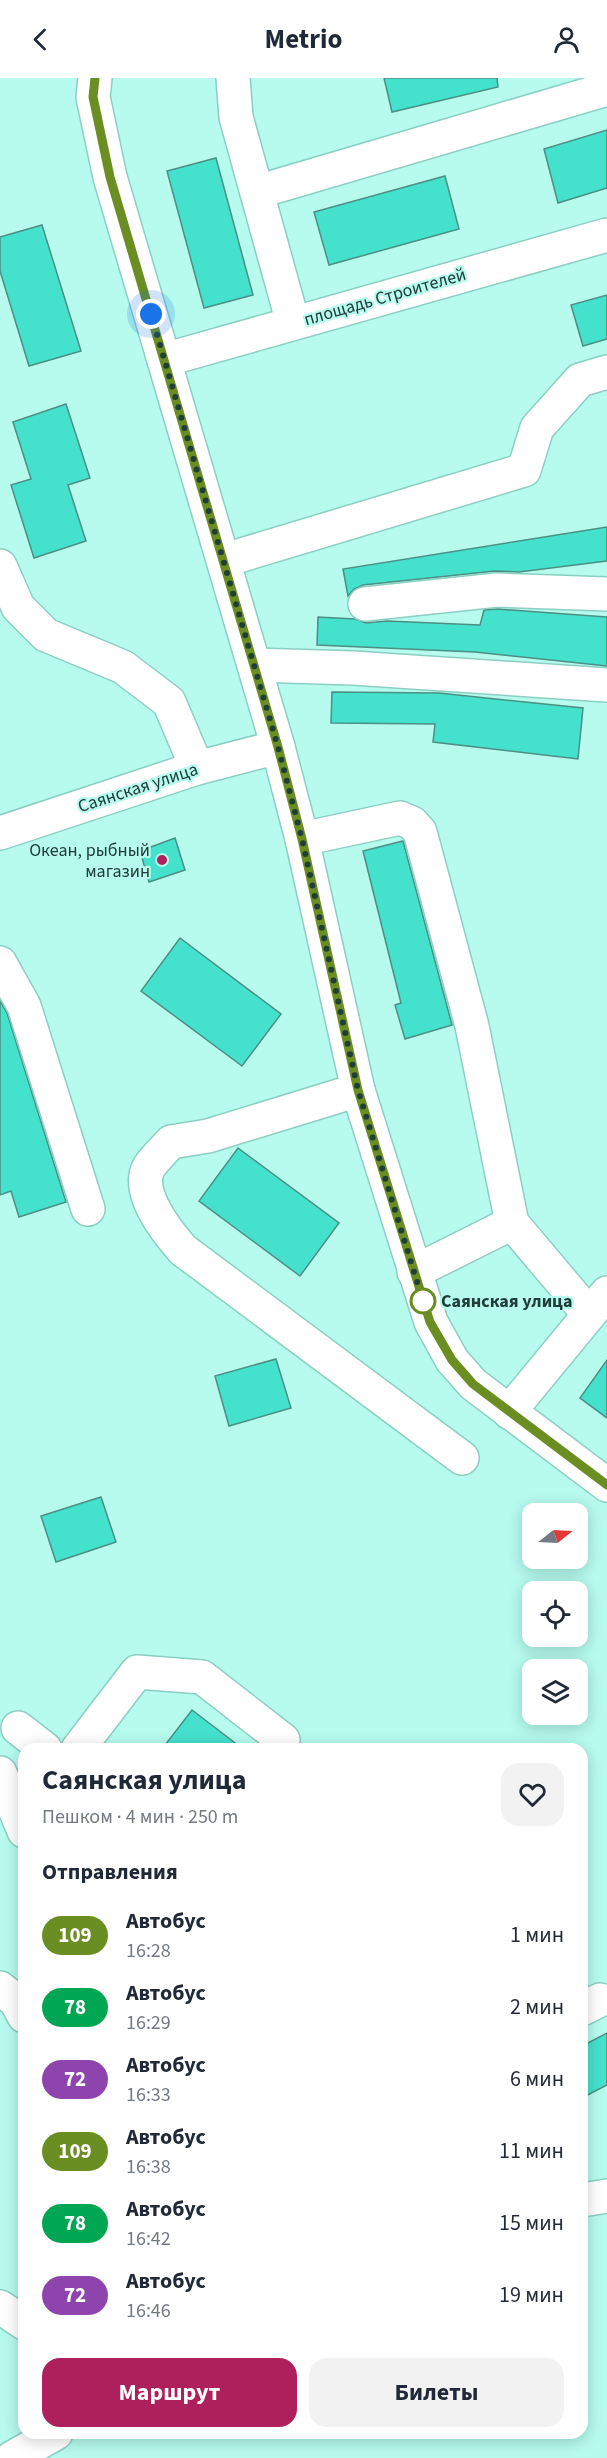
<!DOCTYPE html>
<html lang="ru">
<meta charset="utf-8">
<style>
body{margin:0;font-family:"Source Sans 3",sans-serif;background:#f2f2f3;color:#1f2937;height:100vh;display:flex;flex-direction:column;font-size:22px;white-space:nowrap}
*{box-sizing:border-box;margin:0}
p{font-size:20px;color:#747a83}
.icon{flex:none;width:33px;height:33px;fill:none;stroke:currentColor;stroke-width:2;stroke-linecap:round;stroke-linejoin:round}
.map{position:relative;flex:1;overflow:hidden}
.details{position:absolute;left:18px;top:1665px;width:570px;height:696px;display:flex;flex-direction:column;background:#fff;border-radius:18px;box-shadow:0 3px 15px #0003}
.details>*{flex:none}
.badge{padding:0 12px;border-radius:20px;font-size:21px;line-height:39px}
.needle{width:39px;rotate:72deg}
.fabs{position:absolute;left:522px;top:1425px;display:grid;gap:12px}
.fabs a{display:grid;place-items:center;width:66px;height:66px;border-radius:12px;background:#fff;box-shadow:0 3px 15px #0003;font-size:30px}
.you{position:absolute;width:30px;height:30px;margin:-15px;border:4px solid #fff;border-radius:50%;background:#1a73e8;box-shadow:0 0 0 9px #1a73e833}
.map>.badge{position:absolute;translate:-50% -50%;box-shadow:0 0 0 3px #fff}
h2{padding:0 24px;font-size:22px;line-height:54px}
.round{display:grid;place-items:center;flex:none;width:63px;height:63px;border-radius:18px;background:#f2f2f3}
.head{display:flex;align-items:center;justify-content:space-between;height:102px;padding:0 24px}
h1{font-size:28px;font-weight:700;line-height:45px}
.primary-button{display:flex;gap:12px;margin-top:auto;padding:12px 24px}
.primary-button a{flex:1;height:69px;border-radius:18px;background:#ae205b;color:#fff;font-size:24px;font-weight:700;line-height:69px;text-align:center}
.primary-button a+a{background:#f2f2f3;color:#1f2937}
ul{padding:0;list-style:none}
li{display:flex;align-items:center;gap:18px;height:72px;padding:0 24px}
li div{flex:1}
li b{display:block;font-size:22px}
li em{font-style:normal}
li .badge{min-width:66px;font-weight:700;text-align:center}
header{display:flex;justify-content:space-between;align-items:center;height:78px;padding:0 24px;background:#fff;font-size:27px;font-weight:700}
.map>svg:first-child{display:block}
.building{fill:#44e1cc;stroke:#4c8f84;stroke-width:1.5}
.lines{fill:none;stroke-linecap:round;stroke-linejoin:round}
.minor-casing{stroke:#8bcfc3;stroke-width:36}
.major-casing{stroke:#8bcfc3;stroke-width:36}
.minor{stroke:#fff;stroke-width:33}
.major{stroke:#fff;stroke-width:33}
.line-casing{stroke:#fff;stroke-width:14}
.line{stroke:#6b8e23;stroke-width:9}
.walk{stroke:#213d38;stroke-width:6;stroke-dasharray:0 10.8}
.poi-dot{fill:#ae205b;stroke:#b6fbee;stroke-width:2}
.stop-dot{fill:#fff;stroke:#6b8e23;stroke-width:3}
.labels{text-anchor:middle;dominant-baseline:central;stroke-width:4.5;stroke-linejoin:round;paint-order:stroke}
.street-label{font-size:18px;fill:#213d38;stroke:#b6fbee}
.poi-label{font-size:18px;fill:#213d38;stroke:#b6fbee;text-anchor:end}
.stop-label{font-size:18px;font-weight:bold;fill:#213d38;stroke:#b6fbee;text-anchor:start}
</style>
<header><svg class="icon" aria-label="back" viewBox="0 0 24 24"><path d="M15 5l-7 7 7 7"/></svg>Metrio<svg class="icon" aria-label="person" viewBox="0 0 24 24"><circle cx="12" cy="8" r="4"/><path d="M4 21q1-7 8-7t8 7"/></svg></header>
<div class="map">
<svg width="607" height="2380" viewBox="0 0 607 2380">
<rect width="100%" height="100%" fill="#b6fbee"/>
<!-- building -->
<g class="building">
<polygon points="384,0 497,0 498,9 392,34"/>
<polygon points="607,52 607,110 558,125 544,71"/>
<polygon points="216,80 253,217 204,230 167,93"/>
<polygon points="445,98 459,151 329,187 314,134"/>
<polygon points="42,147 81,273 29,288 0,193 0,159"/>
<polygon points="607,217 607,261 583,268 571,227"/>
<polygon points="66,326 90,400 68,407 86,463 34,480 11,407 31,401 13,344"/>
<polygon points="607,449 607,483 519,494 495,493 363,507 354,511 348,518 343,491"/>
<polygon points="498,531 607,539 607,588 475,574 317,567 318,539 355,541 366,545 387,543 480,547 484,532"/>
<polygon points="332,614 439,615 583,630 578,681 433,664 435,646 331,645"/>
<polygon points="175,760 185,792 149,804 140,773"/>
<polygon points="403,763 452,947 405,961 395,927 401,925 363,773"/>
<polygon points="180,860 281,936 242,988 141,913"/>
<polygon points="0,923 7,935 66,1124 19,1139 11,1113 0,1117"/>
<polygon points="238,1070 339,1145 300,1198 199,1123"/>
<polygon points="276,1281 291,1330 229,1348 215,1298"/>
<polygon points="607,1282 607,1340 580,1320"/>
<polygon points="101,1419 116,1464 56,1484 41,1438"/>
<polygon points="192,1632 243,1671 162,1671"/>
<polygon points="607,1955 607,2007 582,2020 582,1968"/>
</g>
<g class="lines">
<!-- minor casing -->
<g class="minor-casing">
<g id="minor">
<polyline points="233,0 236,39 293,245"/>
<polyline points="257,114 607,11"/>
<polyline points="164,282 607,157"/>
<polyline points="225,482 524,392 537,350 580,302 607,294"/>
<polyline points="0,488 18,529 46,557 123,589 169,624 197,690"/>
<polyline points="365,526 497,512 607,516"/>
<polyline points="254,587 353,590 607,607"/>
<polyline points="0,755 197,690 278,669"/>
<polyline points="302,761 400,740 412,745 420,754 472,948 512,1145"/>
<polyline points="0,885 24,928 88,1131"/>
<path d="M 358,1012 L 208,1058 L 171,1064 C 164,1072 155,1080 149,1089 C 135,1114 168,1155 183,1172 L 462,1380"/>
<polyline points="414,1194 512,1145 588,1235"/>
<polyline points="509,1334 607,1215"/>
<polyline points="18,1650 45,1671"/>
<polyline points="78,1671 137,1594 202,1599 283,1662 277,1671"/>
<polyline points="0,1695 24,1753"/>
<polyline points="0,1910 16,1923 24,1938"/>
<polyline points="582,1931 600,1922"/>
<polyline points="582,2122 607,2118"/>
<polyline points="0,2229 24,2245"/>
<polyline points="12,2380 56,2355"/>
</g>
</g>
<!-- major casing -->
<g class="major-casing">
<polyline id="major" points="95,0 93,19 110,99 278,669 302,761 358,1012 431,1244 452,1282 473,1306 607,1407"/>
</g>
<!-- minor -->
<use href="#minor" class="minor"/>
<!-- major -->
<use href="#major" class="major"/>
</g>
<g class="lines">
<!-- line casing -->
<g class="line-casing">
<polyline id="line" points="95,0 93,19 110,99 278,669 302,761 358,1012 430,1244 452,1282 473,1306 607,1407"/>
</g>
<!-- line -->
<use href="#line" class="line"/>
<!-- walk -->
<polyline class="walk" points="151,236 278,669 302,761 358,1012 423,1223"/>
</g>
<!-- markers -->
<circle class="poi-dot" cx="162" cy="782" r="6"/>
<circle class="stop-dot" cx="423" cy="1223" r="12"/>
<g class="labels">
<!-- street labels -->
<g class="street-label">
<text transform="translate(385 219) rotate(-16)">площадь Строителей</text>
<text transform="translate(138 710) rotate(-18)">Саянская улица</text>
</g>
<!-- poi labels -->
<g class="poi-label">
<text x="150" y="772">Океан, рыбный<tspan x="150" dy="21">магазин</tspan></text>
</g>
<!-- stop labels -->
<g class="stop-label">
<text x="441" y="1223">Саянская улица</text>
</g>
</g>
</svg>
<div class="fabs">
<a><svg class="needle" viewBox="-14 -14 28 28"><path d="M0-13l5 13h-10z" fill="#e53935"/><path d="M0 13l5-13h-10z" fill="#747a83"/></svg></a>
<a><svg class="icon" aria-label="locate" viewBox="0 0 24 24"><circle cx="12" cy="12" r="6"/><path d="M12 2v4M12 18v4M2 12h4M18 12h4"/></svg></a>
<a><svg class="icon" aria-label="layers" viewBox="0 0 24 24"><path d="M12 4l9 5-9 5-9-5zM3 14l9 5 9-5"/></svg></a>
</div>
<div class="you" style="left:151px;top:236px"></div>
<section class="details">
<div class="head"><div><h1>Саянская улица</h1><p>Пешком · 4 мин · 250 m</p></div><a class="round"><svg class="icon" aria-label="heart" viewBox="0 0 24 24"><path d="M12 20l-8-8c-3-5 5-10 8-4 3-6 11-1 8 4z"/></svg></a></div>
<h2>Отправления</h2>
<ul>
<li><span class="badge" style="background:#6b8e23;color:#fff">109</span><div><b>Автобус</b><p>16:28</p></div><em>1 мин</em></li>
<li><span class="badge" style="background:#00a651;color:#fff">78</span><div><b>Автобус</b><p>16:29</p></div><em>2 мин</em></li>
<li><span class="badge" style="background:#8e44ad;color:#fff">72</span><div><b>Автобус</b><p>16:33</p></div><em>6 мин</em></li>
<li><span class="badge" style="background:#6b8e23;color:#fff">109</span><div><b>Автобус</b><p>16:38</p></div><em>11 мин</em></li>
<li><span class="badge" style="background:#00a651;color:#fff">78</span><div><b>Автобус</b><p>16:42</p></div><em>15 мин</em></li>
<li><span class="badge" style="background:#8e44ad;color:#fff">72</span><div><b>Автобус</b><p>16:46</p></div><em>19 мин</em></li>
</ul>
<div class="primary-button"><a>Маршрут</a><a>Билеты</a></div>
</section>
</div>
